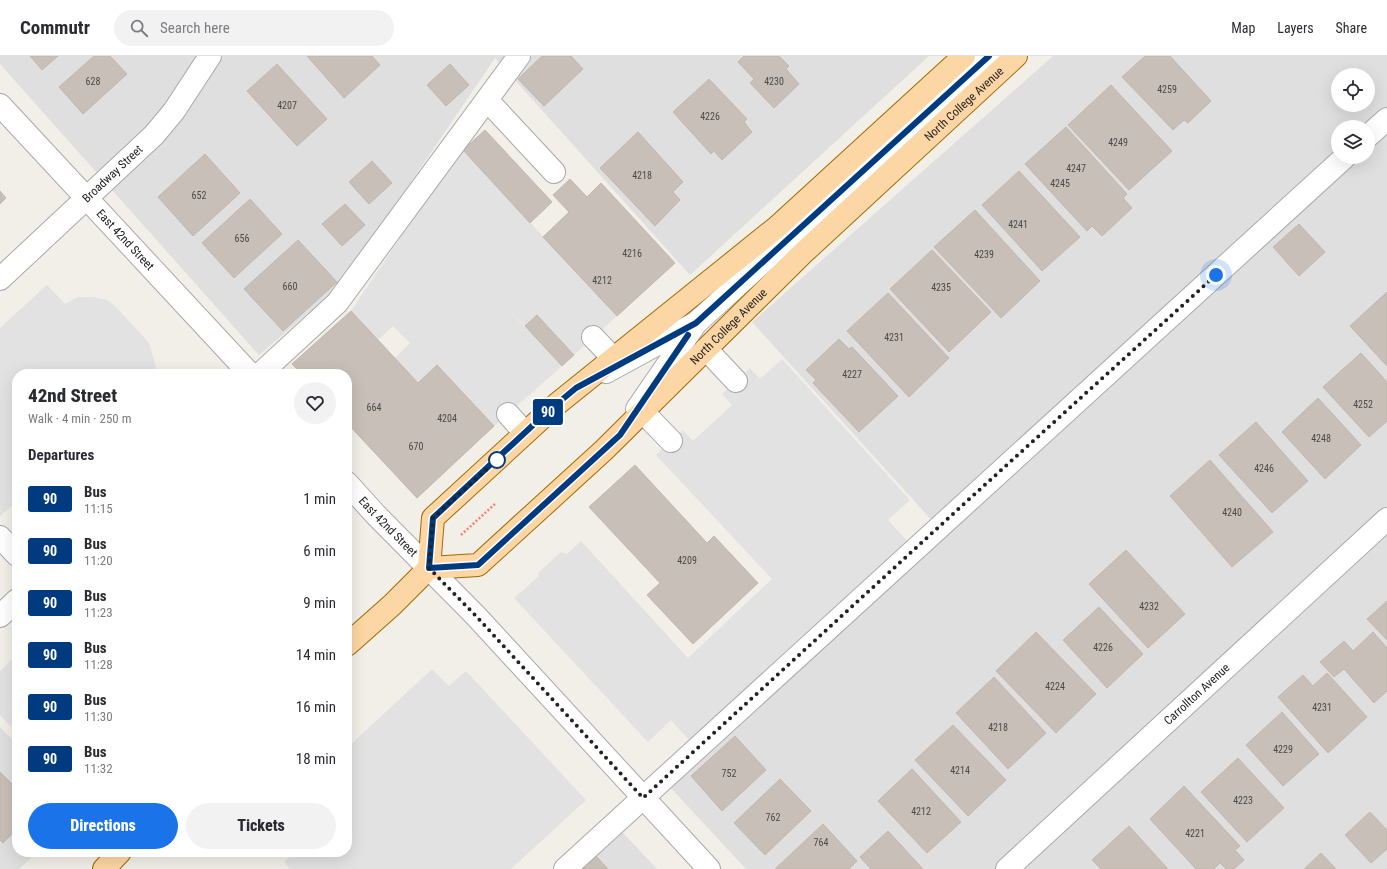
<!DOCTYPE html>
<meta charset="utf-8">
<style>
body{margin:0;font-family:"Roboto Condensed",sans-serif;background:#f2f2f3;color:#2b2b33;height:100vh;display:flex;flex-direction:column;font-size:15px;white-space:nowrap}
*{box-sizing:border-box;margin:0}
p{font-size:13px;color:#7c7c81}
.icon{flex:none;width:22px;height:22px;fill:none;stroke:currentColor;stroke-width:2;stroke-linecap:round;stroke-linejoin:round}
.map{position:relative;flex:1;overflow:hidden}
.drawer{position:absolute;left:12px;top:313px;width:340px;height:488px;display:flex;flex-direction:column;background:#fff;border-radius:16px;box-shadow:0 4px 16px #0002}
.drawer>*{flex:none}
.badge{padding:0 8px;border-radius:3px;font-size:14px;line-height:26px}
.fabs{position:absolute;left:1331px;top:12px;display:grid;gap:8px}
.fabs a{display:grid;place-items:center;width:44px;height:44px;border-radius:50%;background:#fff;box-shadow:0 4px 16px #0002;font-size:20px}
.you{position:absolute;width:20px;height:20px;margin:-10px;border:3px solid #fff;border-radius:50%;background:#1a73e8;box-shadow:0 0 0 6px #1a73e833}
.map>.badge{position:absolute;translate:-50% -50%;box-shadow:0 0 0 2px #fff}
h2{padding:0 16px;font-size:15px;line-height:36px}
.round{display:grid;place-items:center;flex:none;width:42px;height:42px;border-radius:21px;background:#f2f2f3}
.head{display:flex;align-items:center;justify-content:space-between;height:68px;padding:0 16px}
h1{font-size:19px;font-weight:800;line-height:30px}
.button{display:flex;gap:8px;margin-top:auto;padding:8px 16px}
.button a{flex:1;height:46px;border-radius:24px;background:#1a73e8;color:#fff;font-size:16px;font-weight:800;line-height:46px;text-align:center}
.button a+a{background:#f2f2f3;color:#2b2b33}
ul{padding:0;list-style:none}
li{display:flex;align-items:center;gap:12px;height:52px;padding:0 16px}
li div{flex:1}
li b{display:block;font-size:15px}
li em{font-style:normal}
li .badge{min-width:44px;font-weight:700;text-align:center}
header{display:flex;align-items:center;gap:24px;box-sizing:border-box;height:56px;padding:0 20px;background:#fff;border-bottom:1px solid #e1e1e2}
header strong{font-size:19px}
nav{display:flex;gap:22px;margin-inline-start:auto;font-size:14px}
.search{width:280px;height:36px;background:#f2f2f3;display:flex;align-items:center;gap:10px;box-sizing:border-box;padding:0 14px;border-radius:22px;color:#7c7c81;font-size:15px}
.map>svg:first-child{display:block}
.residential{fill:#e0dfdf;fill-rule:evenodd}
.parking{fill:#e2e2e2}
.building{fill:#c7bfb8;stroke:#c4b6ab}
.lines{fill:none;stroke-linecap:round;stroke-linejoin:round}
.minor-casing{stroke:#a9a9a9;stroke-width:24}
.major-casing{stroke:#a06b00;stroke-width:24}
.path{stroke:#fa8072;stroke-width:2.5;stroke-dasharray:2 2;stroke-linecap:butt}
.minor{stroke:#fff;stroke-width:22}
.major{stroke:#fcd6a4;stroke-width:22}
.line-casing{stroke:#fff;stroke-width:9}
.line{stroke:#003b80;stroke-width:6}
.walk{stroke:#222;stroke-width:4;stroke-dasharray:0 7.2}
.stop-dot{fill:#fff;stroke:#003b80;stroke-width:2}
.labels{text-anchor:middle;dominant-baseline:central;stroke-width:3.5;stroke-linejoin:round;paint-order:stroke}
.number-label{font-size:10px;fill:#4b4948}
.street-label{font-size:12px;fill:#222;stroke:#fff}
</style>
<header>
<strong>Commutr</strong>
<div class="search"><svg class="icon" aria-label="search" viewBox="0 0 24 24"><circle cx="10" cy="10" r="6"/><path d="M15 15l6 6"/></svg>Search here</div>
<nav><a>Map</a><a>Layers</a><a>Share</a></nav>
</header>
<div class="map">
<svg width="1387" height="813" viewBox="0 0 1387 813">
<rect width="100%" height="100%" fill="#f2efe9"/>
<!-- residential -->
<g class="residential">
<polygon points="0,0 929,0 690,219 495,2 341,229 259,299 0,8"/>
<path d="M 1053,0 L 1387,0 L 1387,813 L 746,813 L 668,729 L 946,480 L 752,266 ZM 1338,19 L 1368,19 L 1368,49 L 1338,49 ZM 1338,71 L 1368,71 L 1368,101 L 1338,101 Z"/>
<polygon points="0,671 17,689 17,796 37,796 19,813 0,813"/>
<polygon points="622,776 657,813 582,813"/>
</g>
<!-- parking -->
<g class="parking">
<polygon points="463,94 617,260 574,299 538,259 525,270 505,250 562,310 494,370 437,309 418,327 395,302 410,287 393,270 378,284 351,255 417,157"/>
<polygon points="47,229 65,248 78,241 93,241 107,244 117,252 149,287 158,318 17,318 17,451 14,448 0,460 0,272"/>
<polygon points="782,303 910,444 888,464 907,485 690,685 671,664 648,686 514,542 539,520 538,517 561,496 567,498 581,485 688,602 772,523 656,399 683,374 693,385 732,349 722,338 750,312 760,323"/>
<polygon points="17,599 17,677 0,659 0,615"/>
<polygon points="432,613 449,630 466,615 586,744 511,813 290,813 284,806 295,796 347,796 347,692"/>
</g>
<!-- building -->
<g class="building">
<polygon points="30,0 58,0 42,14"/>
<polygon points="94,0 110,0 127,18 83,58 59,31"/>
<polygon points="307,0 372,0 380,9 344,42"/>
<polygon points="542,0 571,0 583,13 544,50 518,23"/>
<polygon points="744,0 779,0 789,10 786,13 799,28 774,52 750,27 754,23 738,6"/>
<polygon points="1145,0 1170,0 1211,45 1188,67 1184,64 1173,74 1122,21"/>
<polygon points="277,8 327,63 297,90 247,35"/>
<polygon points="450,8 469,29 446,50 427,29"/>
<polygon points="709,23 747,63 744,66 752,76 722,104 714,95 711,98 673,56"/>
<polygon points="1111,29 1172,95 1129,134 1068,69"/>
<polygon points="1066,71 1127,138 1123,142 1132,152 1102,180 1092,170 1087,175 1025,108"/>
<polygon points="485,74 552,146 530,167 463,94"/>
<polygon points="638,76 683,126 673,136 680,144 655,170 600,112"/>
<polygon points="205,98 240,137 193,180 158,141"/>
<polygon points="372,105 392,127 369,148 349,126"/>
<polygon points="1019,115 1080,181 1042,215 982,149"/>
<polygon points="570,123 587,141 601,127 675,207 617,260 543,181 569,156 553,139"/>
<polygon points="0,135 6,142 0,148"/>
<polygon points="250,143 282,178 234,222 202,187"/>
<polygon points="345,148 365,169 342,190 322,168"/>
<polygon points="975,154 1040,225 1001,262 934,191"/>
<polygon points="1299,168 1325,196 1299,220 1273,191"/>
<polygon points="298,184 337,226 283,275 244,233"/>
<polygon points="932,194 991,256 949,296 890,233"/>
<polygon points="1387,236 1387,310 1350,270"/>
<polygon points="888,237 949,302 909,341 847,275"/>
<polygon points="351,255 418,327 437,309 494,370 417,442 347,367 347,318 302,318 292,308"/>
<polygon points="537,259 574,299 562,310 525,270"/>
<polygon points="839,283 849,293 852,291 898,340 859,376 813,327 816,324 806,314"/>
<polygon points="1361,297 1387,326 1387,365 1369,381 1323,331"/>
<polygon points="1318,342 1361,389 1325,423 1282,376"/>
<polygon points="1256,366 1308,425 1272,457 1219,399"/>
<polygon points="1210,404 1273,476 1232,511 1170,440"/>
<polygon points="635,409 707,487 714,480 758,527 693,588 647,539 660,527 589,451"/>
<polygon points="1126,494 1185,558 1148,592 1089,528"/>
<polygon points="1387,545 1387,584 1367,563"/>
<polygon points="1099,551 1143,598 1107,632 1063,584"/>
<polygon points="1036,576 1096,638 1056,677 996,615"/>
<polygon points="1373,576 1387,592 1387,635 1374,647 1344,613 1334,621 1320,606 1344,585 1353,595"/>
<polygon points="1327,617 1367,661 1328,697 1278,641 1303,619 1313,630"/>
<polygon points="994,621 1046,677 1008,713 956,657"/>
<polygon points="1282,656 1319,698 1283,730 1246,689"/>
<polygon points="953,669 1006,724 968,760 915,704"/>
<polygon points="735,680 766,714 722,755 691,720"/>
<polygon points="1238,702 1284,752 1247,786 1201,736"/>
<polygon points="912,713 961,766 927,797 878,745"/>
<polygon points="0,716 17,733 17,773 3,787 0,784"/>
<polygon points="780,723 811,755 765,799 734,767"/>
<polygon points="1184,730 1240,790 1235,794 1244,804 1234,813 1226,813 1220,807 1214,813 1196,813 1150,763"/>
<polygon points="1370,756 1387,774 1387,793 1371,807 1345,779"/>
<polygon points="823,768 857,805 849,813 775,813"/>
<polygon points="1129,770 1168,813 1101,813 1092,804"/>
<polygon points="888,775 923,813 871,813 860,801"/>
<polygon points="1321,797 1336,813 1304,813"/>
<polygon points="596,800 608,813 582,813"/>
</g>
<g class="lines">
<!-- minor casing -->
<g class="minor-casing">
<g id="minor">
<polyline points="487,44 554,116"/>
<path id="s1" d="M 0,49 L 250,318"/>
<polyline points="1368,80 1387,63"/>
<path id="s2" d="M 0,223 L 154,79 L 174,55 L 210,0"/>
<polyline points="593,281 613,302"/>
<polyline points="706,293 736,325"/>
<polyline points="606,316 694,268"/>
<polyline points="260,318 337,247 519,0"/>
<polyline points="637,353 696,267 989,0"/>
<polyline points="643,356 671,385"/>
<polyline points="508,358 525,377"/>
<path id="s3" d="M 347,427 L 376,459 L 476,560 L 709,813"/>
<polyline points="0,481 17,499"/>
<polyline points="0,560 17,544"/>
<polyline points="565,813 1345,101"/>
<path id="s4" d="M 1007,813 L 1387,463"/>
</g>
</g>
<!-- major casing -->
<g class="major-casing">
<g id="major">
<path id="s5" d="M 429,512 L 478,509 L 604,394 L 803,197 L 1016,0"/>
<polyline points="347,589 392,549 429,512 433,462 557,348 777,171 964,0"/>
<polyline points="104,813 120,796"/>
</g>
</g>
<!-- path -->
<polyline class="path" points="461,479 496,447"/>
<!-- minor -->
<use href="#minor" class="minor"/>
<!-- major -->
<use href="#major" class="major"/>
</g>
<g class="lines">
<!-- line casing -->
<g class="line-casing">
<polyline id="line" points="688,279 620,379 478,509 429,512 433,462 546,357 576,332 696,267 989,0"/>
</g>
<!-- line -->
<use href="#line" class="line"/>
<!-- walk -->
<polyline class="walk" points="497,404 433,462 429,512 476,560 643,742 966,446 1216,219"/>
</g>
<!-- markers -->
<circle class="stop-dot" cx="497" cy="404" r="8"/>
<g class="labels">
<!-- number labels -->
<g class="number-label">
<text x="93" y="25">628</text>
<text x="774" y="25">4230</text>
<text x="1167" y="33">4259</text>
<text x="287" y="49">4207</text>
<text x="710" y="60">4226</text>
<text x="1118" y="86">4249</text>
<text x="1076" y="112">4247</text>
<text x="642" y="119">4218</text>
<text x="1060" y="127">4245</text>
<text x="199" y="139">652</text>
<text x="1018" y="168">4241</text>
<text x="242" y="182">656</text>
<text x="632" y="197">4216</text>
<text x="984" y="198">4239</text>
<text x="602" y="224">4212</text>
<text x="290" y="230">660</text>
<text x="941" y="231">4235</text>
<text x="894" y="281">4231</text>
<text x="852" y="318">4227</text>
<text x="1363" y="348">4252</text>
<text x="374" y="351">664</text>
<text x="447" y="362">4204</text>
<text x="1321" y="382">4248</text>
<text x="416" y="390">670</text>
<text x="1264" y="412">4246</text>
<text x="1232" y="456">4240</text>
<text x="687" y="504">4209</text>
<text x="1149" y="550">4232</text>
<text x="1103" y="591">4226</text>
<text x="1055" y="630">4224</text>
<text x="1322" y="651">4231</text>
<text x="998" y="671">4218</text>
<text x="1283" y="693">4229</text>
<text x="960" y="714">4214</text>
<text x="729" y="717">752</text>
<text x="1243" y="744">4223</text>
<text x="921" y="755">4212</text>
<text x="773" y="761">762</text>
<text x="1195" y="777">4221</text>
<text x="821" y="786">764</text>
</g>
<!-- street labels -->
<g class="street-label">
<text stroke="none"><textPath href="#s5" startOffset="719">North College Avenue</textPath></text>
<text stroke="none"><textPath href="#s2" startOffset="154">Broadway Street</textPath></text>
<text stroke="none"><textPath href="#s1" startOffset="184">East 42nd Street</textPath></text>
<text stroke="none"><textPath href="#s5" startOffset="395">North College Avenue</textPath></text>
<text stroke="none"><textPath href="#s3" startOffset="60">East 42nd Street</textPath></text>
<text stroke="none"><textPath href="#s4" startOffset="258">Carrollton Avenue</textPath></text>
</g>
</g>
</svg>
<div class="fabs">
<a><svg class="icon" aria-label="locate" viewBox="0 0 24 24"><circle cx="12" cy="12" r="6"/><path d="M12 2v4M12 18v4M2 12h4M18 12h4"/></svg></a>
<a><svg class="icon" aria-label="layers" viewBox="0 0 24 24"><path d="M12 4l9 5-9 5-9-5zM3 14l9 5 9-5"/></svg></a>
</div>
<div class="you" style="left:1216px;top:219px"></div>
<b class="badge" style="left:548px;top:356px;background:#003b80;color:#fff">90</b>
<section class="drawer">
<div class="head"><div><h1>42nd Street</h1><p>Walk · 4 min · 250 m</p></div><a class="round"><svg class="icon" aria-label="heart" viewBox="0 0 24 24"><path d="M12 20l-8-8c-3-5 5-10 8-4 3-6 11-1 8 4z"/></svg></a></div>
<h2>Departures</h2>
<ul>
<li><span class="badge" style="background:#003b80;color:#fff">90</span><div><b>Bus</b><p>11:15</p></div><em>1 min</em></li>
<li><span class="badge" style="background:#003b80;color:#fff">90</span><div><b>Bus</b><p>11:20</p></div><em>6 min</em></li>
<li><span class="badge" style="background:#003b80;color:#fff">90</span><div><b>Bus</b><p>11:23</p></div><em>9 min</em></li>
<li><span class="badge" style="background:#003b80;color:#fff">90</span><div><b>Bus</b><p>11:28</p></div><em>14 min</em></li>
<li><span class="badge" style="background:#003b80;color:#fff">90</span><div><b>Bus</b><p>11:30</p></div><em>16 min</em></li>
<li><span class="badge" style="background:#003b80;color:#fff">90</span><div><b>Bus</b><p>11:32</p></div><em>18 min</em></li>
</ul>
<div class="button"><a>Directions</a><a>Tickets</a></div>
</section>
</div>
